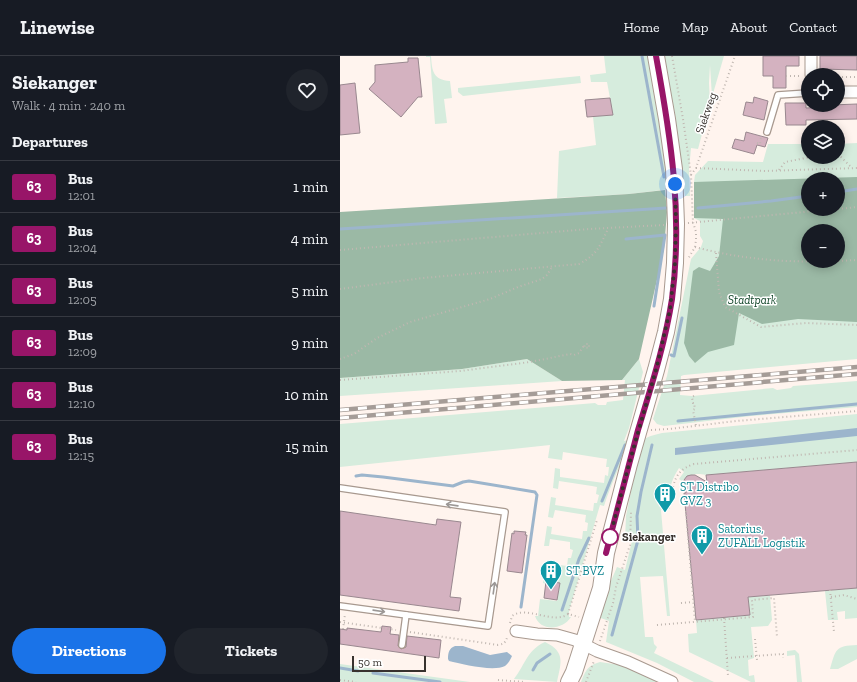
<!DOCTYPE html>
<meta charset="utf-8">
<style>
body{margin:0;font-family:"Zilla Slab",serif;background:#20242c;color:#f1f3f6;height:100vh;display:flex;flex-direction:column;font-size:15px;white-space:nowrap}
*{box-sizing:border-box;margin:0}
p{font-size:13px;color:#9ea1a6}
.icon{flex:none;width:22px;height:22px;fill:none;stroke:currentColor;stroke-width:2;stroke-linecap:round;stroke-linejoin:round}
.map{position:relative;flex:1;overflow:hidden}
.sheet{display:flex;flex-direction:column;background:#171b24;width:340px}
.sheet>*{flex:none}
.badge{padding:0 8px;border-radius:3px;font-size:14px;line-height:26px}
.tools{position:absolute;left:461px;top:12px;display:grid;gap:8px}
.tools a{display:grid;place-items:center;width:44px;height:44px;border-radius:50%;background:#171b24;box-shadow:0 2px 10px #0003;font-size:20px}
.scale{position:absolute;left:12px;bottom:10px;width:74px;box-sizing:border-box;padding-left:4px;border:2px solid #38322e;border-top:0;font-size:11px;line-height:14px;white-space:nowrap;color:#38322e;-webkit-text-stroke:3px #fff;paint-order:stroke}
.you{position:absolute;width:20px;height:20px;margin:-10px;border:3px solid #fff;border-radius:50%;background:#1a73e8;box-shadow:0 0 0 6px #1a73e833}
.map>.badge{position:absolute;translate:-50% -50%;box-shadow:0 0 0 2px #fff}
h2{padding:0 12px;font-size:15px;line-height:36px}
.round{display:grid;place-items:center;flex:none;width:42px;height:42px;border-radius:21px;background:#20242c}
.head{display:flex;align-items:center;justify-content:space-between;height:68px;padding:0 12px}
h1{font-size:19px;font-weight:700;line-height:30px}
.button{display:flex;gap:8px;margin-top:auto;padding:8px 12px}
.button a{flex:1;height:46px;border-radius:24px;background:#1a73e8;color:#fff;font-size:16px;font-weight:700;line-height:46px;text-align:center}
.button a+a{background:#20242c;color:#f1f3f6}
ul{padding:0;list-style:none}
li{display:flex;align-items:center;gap:12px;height:52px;padding:0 12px;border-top:1px solid #363941}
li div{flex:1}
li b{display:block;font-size:15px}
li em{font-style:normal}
li .badge{min-width:44px;font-weight:700;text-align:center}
header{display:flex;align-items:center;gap:24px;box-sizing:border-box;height:56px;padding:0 20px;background:#171b24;border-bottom:1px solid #363941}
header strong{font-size:19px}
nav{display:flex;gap:22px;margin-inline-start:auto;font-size:14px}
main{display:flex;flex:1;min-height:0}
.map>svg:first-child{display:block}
.green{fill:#d6ecdd;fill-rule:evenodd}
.forest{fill:#9bb9a5;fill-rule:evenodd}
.water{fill:#9cb5cc}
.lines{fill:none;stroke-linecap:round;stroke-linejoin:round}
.stream{stroke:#9cb5cc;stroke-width:3}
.building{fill:#d4b2c0;stroke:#99888f}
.lane-casing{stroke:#a8998f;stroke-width:8}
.street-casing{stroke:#a8998f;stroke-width:13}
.secondary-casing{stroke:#a8998f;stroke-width:18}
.path{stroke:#c0b7b1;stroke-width:2;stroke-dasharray:1 3;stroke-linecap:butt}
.lane{stroke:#fff;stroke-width:5.5}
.street{stroke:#fff;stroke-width:11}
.secondary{stroke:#fff;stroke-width:16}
.rail-casing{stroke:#a59c97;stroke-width:4.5}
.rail{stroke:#fff;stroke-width:3;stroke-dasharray:9;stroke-linecap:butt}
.oneway{stroke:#9c9896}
.line-casing{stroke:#fff;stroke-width:9}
.line{stroke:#981568;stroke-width:6}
.walk{stroke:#38322e;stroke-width:4;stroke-dasharray:0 7.2}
.stop-dot{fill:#fff;stroke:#981568;stroke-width:2}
.labels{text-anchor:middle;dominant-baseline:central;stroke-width:3;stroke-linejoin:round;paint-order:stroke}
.street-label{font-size:12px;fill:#38322e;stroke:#fff}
.park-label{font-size:12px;font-style:italic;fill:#114529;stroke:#fff}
.culture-label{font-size:12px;fill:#0d838f;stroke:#fff;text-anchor:start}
.stop-label{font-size:12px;font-weight:bold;fill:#38322e;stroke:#fff;text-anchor:start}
</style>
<header>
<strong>Linewise</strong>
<nav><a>Home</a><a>Map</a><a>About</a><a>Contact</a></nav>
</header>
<main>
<section class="sheet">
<div class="head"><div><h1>Siekanger</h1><p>Walk · 4 min · 240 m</p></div><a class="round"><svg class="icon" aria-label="heart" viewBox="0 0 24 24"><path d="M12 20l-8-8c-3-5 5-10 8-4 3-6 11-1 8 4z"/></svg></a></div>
<h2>Departures</h2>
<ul>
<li><span class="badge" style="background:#981568;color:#fff">63</span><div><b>Bus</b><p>12:01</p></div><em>1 min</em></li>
<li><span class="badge" style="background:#981568;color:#fff">63</span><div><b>Bus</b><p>12:04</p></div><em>4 min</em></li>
<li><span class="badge" style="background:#981568;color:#fff">63</span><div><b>Bus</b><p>12:05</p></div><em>5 min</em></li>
<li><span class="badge" style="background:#981568;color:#fff">63</span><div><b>Bus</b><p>12:09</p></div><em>9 min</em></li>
<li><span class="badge" style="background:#981568;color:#fff">63</span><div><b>Bus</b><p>12:10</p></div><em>10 min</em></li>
<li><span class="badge" style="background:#981568;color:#fff">63</span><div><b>Bus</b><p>12:15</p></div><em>15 min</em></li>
</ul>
<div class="button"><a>Directions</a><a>Tickets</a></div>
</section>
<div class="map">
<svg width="517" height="626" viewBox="0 0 517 626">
<rect width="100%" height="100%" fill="#fff4ee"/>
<!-- green -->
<g class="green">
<path d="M 86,0 L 91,0 C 92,15 93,24 110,25 L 112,42 L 104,43 L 107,67 L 95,68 L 90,1 L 86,1 Z"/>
<polygon points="264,0 311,0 331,133 289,138 217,142 219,95 256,89 253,61 272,58 270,42 267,26 251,26 250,19 266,17"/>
<polygon points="322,0 384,0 372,41 370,9 369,27 370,48 358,93 351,92 349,114 350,140 345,140"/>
<polygon points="240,20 241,27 123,40 118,36 118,32"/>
<path d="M 517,87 L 517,303 L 344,319 L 341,320 L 340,339 L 352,340 L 433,332 L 437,334 L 451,332 L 453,330 L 517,325 L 517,351 L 411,360 L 324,370 L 317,368 L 313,363 L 327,320 L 351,203 L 361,191 L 363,185 L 360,180 L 360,165 L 354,162 L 354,126 L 355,119 L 368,105 L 423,106 L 428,88 L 468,88 L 468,101 L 498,101 L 498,88 ZM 468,123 L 498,123 L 498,153 L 468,153 ZM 468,175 L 498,175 L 498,205 L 468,205 Z"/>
<polygon points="187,303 222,325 0,340 0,322 122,313"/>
<path d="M 299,303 L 303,316 L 289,372 L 284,385 L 289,384 C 282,407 271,427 264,450 L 260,449 L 229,555 L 229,561 L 231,561 C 223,574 200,576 195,560 L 198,560 L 200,543 L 217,545 L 220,527 L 206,525 L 206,528 L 203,527 L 205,507 L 227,510 L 228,502 L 231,502 L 233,494 L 230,493 L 230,486 L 210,483 L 209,490 L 204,490 L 207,470 L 212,471 L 211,478 L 242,483 L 243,475 L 247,475 L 248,467 L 245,466 L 246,459 L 215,454 L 213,462 L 208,461 L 211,441 L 216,442 L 215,449 L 253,455 L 254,447 L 257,447 L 259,439 L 256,438 L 257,431 L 252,430 L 219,425 L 218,433 L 213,432 L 215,412 L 220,413 L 220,421 L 264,427 L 265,419 L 268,420 L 269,411 L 266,411 L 267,403 L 223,396 L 222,404 L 208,402 L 210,389 L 0,411 L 0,368 L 255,347 L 258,349 L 266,349 L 267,346 L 283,344 L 285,324 L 282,324 Z"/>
<path d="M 517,358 L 517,406 L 366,419 C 355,417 351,418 342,425 L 339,423 L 344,416 L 339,412 C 330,426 328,437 330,453 L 321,454 L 330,560 L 327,560 L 323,520 L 300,521 L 305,581 L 313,581 L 314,588 L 317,591 L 314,597 L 374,626 L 354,626 L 317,607 L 266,586 L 269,565 L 258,561 L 261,548 L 277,511 L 285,514 L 292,485 L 285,483 L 286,460 L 301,386 C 307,380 314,379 322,377 Z"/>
<polygon points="517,532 517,562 505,563 505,555 497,556 498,564 488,564 485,535"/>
<polygon points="430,540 432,564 428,570 411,571 414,602 408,604 409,620 414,619 415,626 411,626 349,596 348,578 357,577 356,564 410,559 408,541"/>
<path d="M 205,586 C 226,596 221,607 217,626 L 174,623 C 185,609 187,594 205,586 Z"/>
<path d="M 517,589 L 517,603 L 498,613 L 490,613 C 496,593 495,590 517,589 Z"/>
<polygon points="455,594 459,598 462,626 457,626 455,599 447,600 447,595"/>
<path d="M 260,606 L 280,609 L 321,626 L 241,626 C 246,614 247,610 260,606 Z"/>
<polygon points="0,608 130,626 0,626"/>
</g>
<!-- forest -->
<g class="forest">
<path d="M 517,121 L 517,266 L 458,263 L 422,268 L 399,257 L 394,289 L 368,296 L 355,307 L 349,300 L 344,287 L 353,215 L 359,211 L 370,215 L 379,200 L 383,163 L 354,162 L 354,126 ZM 468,123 L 498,123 L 498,153 L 468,153 ZM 468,175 L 498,175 L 498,205 L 468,205 Z"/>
<polygon points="325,134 327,156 324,193 299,303 282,324 222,325 187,303 122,313 0,322 0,156 289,138"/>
</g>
<!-- water -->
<g class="water">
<polygon points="517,372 517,380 335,399 335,392"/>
<path d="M 115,590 L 123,590 L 150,599 L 167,596 L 172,600 C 170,604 169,607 165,610 C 153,616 122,608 109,605 L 108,603 C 108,597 109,592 115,590 Z"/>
</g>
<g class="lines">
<!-- stream -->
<g class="stream">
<polyline points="302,0 324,121"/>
<polyline points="498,136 517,133"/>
<polyline points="358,152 431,145 468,140"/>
<polyline points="0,173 326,152"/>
<polyline points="286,183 325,179 314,250"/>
<polyline points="331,299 334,300 342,262"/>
<polyline points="338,365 517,348"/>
<polyline points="16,420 22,419 43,421 113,430 123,426 129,425 195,436 197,439 181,551"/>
<polyline points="262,445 285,389"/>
<polyline points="222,554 239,503 249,482"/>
<polyline points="272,579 298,484 297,460 301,436 312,389"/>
<polyline points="0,612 18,615"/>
<polyline points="193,614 197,607 210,598"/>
<polyline points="33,617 100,626"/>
</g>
</g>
<!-- building -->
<g class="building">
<polygon points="423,0 459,0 459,10 446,10 446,32 433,32 433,20 423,20"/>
<polygon points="480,0 517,0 517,14 480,13"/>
<polygon points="68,2 78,2 82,41 78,41 61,61 29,33 35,26 35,9 68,6"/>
<polygon points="15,27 20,77 0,79 0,29"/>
<polygon points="414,41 428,45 424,64 403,59 406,46 413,47"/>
<polygon points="270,42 273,59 247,61 245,44"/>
<polygon points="445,47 466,47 466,52 491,51 491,49 517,48 517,63 466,64 466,69 446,69"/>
<polygon points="406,76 428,82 425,91 417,89 414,98 392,92 395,83 404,85"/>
<polygon points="517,406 517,532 408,541 410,559 356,564 344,437 346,437 344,429 344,424 347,420 351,419 355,419 367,426 366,419"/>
<polygon points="0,455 96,469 97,463 121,466 110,541 121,542 119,555 0,539"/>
<polygon points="174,475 186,476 185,479 187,479 182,517 167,515 172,477 174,478"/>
<polygon points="206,525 220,527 217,544 204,542"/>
<polygon points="42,570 51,571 50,578 59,579 58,590 61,593 66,591 67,580 101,584 99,602 0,588 0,573 7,574 7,572 41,576"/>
</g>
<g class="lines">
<!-- lane casing -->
<g class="lane-casing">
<g id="lane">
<polyline points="427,76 438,39 468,37"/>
<polyline points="0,432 165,456 148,570 0,550"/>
<polyline points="62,589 66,559"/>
</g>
</g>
<!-- street casing -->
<g class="street-casing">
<g id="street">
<polyline points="471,0 471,19"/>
<polyline points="498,36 517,36"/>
<polyline points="176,575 197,578 217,579 235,584 257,595 288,606 332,626"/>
</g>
</g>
<!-- secondary casing -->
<g class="secondary-casing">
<polyline id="secondary" points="229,626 234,616 261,532 266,497 289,408 316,314 326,276 332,243 335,207 336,168 334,113 327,63 316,0"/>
</g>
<!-- path -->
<g class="path">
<polyline points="332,0 343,63 351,119 353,166 356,176 356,184 355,191 348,203"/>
<polyline points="491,19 491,13"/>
<polyline points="446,20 461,20"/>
<polyline points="498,21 517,21"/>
<polyline points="417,87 420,88 421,81"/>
<polyline points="498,98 512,112"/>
<polyline points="356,112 425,115 517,112"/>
<polyline points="439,114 445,106 471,101"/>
<polyline points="351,119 356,112 395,0"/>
<polyline points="498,153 517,151"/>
<polyline points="348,167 495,153"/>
<path d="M 355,191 C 400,203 446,207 493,205"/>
<polyline points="0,194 249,173 324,169"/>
<polyline points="376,197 379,236 385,251 421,271 466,267 517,269"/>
<polyline points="498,205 517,204"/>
<path d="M 0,233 L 83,222 L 239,208 C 258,198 259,191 268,173"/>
<polyline points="0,303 14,298 37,282 70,266 150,243 178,231 202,223 207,219 212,211"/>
<polyline points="0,324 120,315 190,306 230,298 234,299 239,297 243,291 249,292 249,288 245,288 244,292"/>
<polyline points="354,340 352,341 353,347 354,347 355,353 353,354 356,370"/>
<polyline points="311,374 329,373 396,365 517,355"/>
<path d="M 333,431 C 336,418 342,412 354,408 L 517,394"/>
<polyline points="346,455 355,566"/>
<polyline points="490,534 494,576"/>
<polyline points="491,541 504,539 517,543"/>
<polyline points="341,547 353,546"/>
<polyline points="228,558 257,464"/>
<polyline points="384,562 388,620"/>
<polyline points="0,566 56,574"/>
<path d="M 170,567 L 172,560 C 186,549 214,569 228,558 L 239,561"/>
<polyline points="317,569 413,561 412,544 434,542 437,581"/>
<polyline points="3,573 5,558"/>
<path d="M 70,576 L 158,589 C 163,588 166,587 167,581"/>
<polyline points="415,583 417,604"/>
<polyline points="260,585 273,547 276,531 290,489 291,456"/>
<polyline points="387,602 443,598 443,602"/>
<polyline points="0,624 16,626"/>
<polyline points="158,624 184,626"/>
<polyline points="246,626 254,605"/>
</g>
<!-- lane -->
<use href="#lane" class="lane"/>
<!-- street -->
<use href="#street" class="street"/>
<!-- secondary -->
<use href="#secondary" class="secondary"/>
<!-- rail casing -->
<g class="rail-casing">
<g id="rail">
<polyline points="0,354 517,311"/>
<polyline points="0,362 517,318"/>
</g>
</g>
<!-- rail -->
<use href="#rail" class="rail"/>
</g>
<!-- one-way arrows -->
<defs><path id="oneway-shaft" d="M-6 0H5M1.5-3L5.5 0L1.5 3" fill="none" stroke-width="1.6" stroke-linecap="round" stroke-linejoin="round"/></defs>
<g class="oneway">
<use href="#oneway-shaft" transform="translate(112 449) rotate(-172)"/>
<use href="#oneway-shaft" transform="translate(154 532) rotate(-82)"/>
<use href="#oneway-shaft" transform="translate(39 555) rotate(8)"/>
</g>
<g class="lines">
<!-- line casing -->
<g class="line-casing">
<path id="line" d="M 266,497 C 277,456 287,415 298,374 C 311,331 325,288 332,243 C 343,159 331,82 316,0"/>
</g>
<!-- line -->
<use href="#line" class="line"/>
<!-- walk -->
<polyline class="walk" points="270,481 289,408 316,314 330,254 335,207 336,168 335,128"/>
</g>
<!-- icons -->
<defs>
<g id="building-pin" transform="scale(1.15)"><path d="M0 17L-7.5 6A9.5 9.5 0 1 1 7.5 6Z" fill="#0f9aa8" stroke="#fff"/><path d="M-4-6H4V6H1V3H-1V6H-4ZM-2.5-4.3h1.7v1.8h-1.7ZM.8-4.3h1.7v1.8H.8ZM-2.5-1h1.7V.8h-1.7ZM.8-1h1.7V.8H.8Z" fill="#fff"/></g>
</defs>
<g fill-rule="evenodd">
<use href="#building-pin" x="325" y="438"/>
<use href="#building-pin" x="362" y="480"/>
<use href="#building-pin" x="211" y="515"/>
</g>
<!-- markers -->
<circle class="stop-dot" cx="270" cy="481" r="8"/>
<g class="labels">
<!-- street labels -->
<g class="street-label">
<text transform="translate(366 57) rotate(-71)">Siekweg</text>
</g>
<!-- park labels -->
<g class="park-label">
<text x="412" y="244">Stadtpark</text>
</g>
<!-- culture labels -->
<g class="culture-label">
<text x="340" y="431">ST Distribo<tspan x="340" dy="14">GVZ 3</tspan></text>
<text x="378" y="473">Satorius,<tspan x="378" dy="14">ZUFALL Logistik</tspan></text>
<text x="226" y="515">ST BVZ</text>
</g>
<!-- stop labels -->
<g class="stop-label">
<text x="282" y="481">Siekanger</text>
</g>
</g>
</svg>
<div class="tools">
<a><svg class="icon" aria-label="locate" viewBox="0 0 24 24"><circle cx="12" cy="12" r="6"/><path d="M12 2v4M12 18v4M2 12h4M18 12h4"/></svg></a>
<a><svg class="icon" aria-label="layers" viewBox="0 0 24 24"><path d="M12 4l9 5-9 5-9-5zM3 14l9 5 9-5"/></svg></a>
<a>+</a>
<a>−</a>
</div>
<div class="scale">50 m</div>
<div class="you" style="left:335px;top:128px"></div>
</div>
</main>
